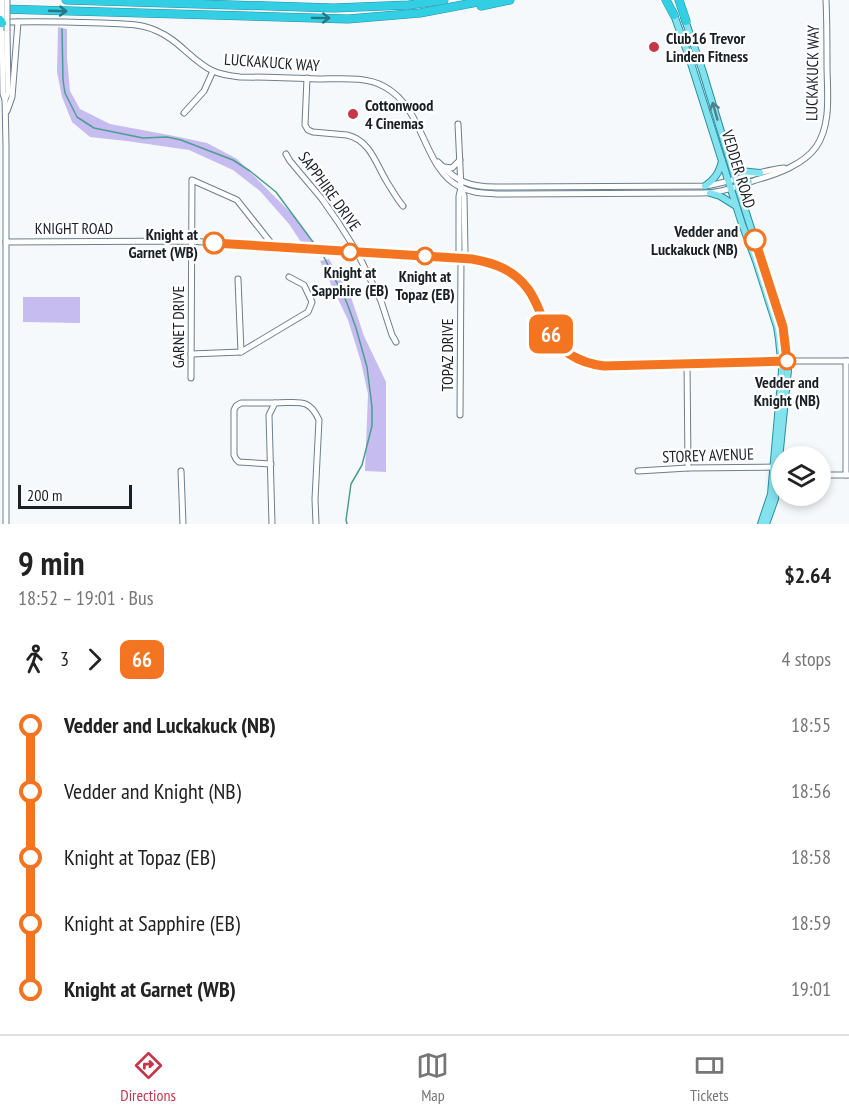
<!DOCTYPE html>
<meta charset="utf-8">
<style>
body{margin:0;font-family:"PT Sans Narrow",sans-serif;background:#f2f2f2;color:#222;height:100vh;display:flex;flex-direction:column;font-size:22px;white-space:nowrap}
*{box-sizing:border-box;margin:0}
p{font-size:20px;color:#767676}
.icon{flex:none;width:33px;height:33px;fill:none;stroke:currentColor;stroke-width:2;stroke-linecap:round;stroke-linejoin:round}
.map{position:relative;height:524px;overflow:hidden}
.side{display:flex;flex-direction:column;background:#fff;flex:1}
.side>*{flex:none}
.badge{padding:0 12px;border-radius:9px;font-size:21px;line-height:39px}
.buttons{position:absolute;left:771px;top:446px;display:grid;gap:12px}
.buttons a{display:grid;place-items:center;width:60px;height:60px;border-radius:50%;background:#fff;box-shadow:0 3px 9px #0003;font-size:30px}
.scale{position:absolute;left:18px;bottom:15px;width:114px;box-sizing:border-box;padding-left:6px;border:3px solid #192026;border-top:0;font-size:16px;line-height:21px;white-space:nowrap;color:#192026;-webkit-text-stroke:4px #fff;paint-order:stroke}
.map>.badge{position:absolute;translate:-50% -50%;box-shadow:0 0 0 3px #fff}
.legs{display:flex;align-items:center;gap:9px;height:66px;padding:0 18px;font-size:20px}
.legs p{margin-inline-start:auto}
.overview{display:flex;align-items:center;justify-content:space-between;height:102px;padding:0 18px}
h1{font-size:33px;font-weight:700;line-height:45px}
ul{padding:0 18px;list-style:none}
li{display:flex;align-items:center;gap:21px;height:66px;font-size:22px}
li i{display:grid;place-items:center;width:9px;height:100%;margin:0 8px;background:currentColor}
li i::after{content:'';width:15px;height:15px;margin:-8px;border:4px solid;border-radius:50%;background:#fff}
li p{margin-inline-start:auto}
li:first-child i{background:linear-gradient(#0000 50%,currentColor 0)}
li:last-child i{background:linear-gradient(currentColor 50%,#0000 0)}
.menu{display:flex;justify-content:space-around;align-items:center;height:84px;border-top:2px solid #e0e0e0;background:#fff;font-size:16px;color:#767676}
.menu a{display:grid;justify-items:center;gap:3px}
.menu .current{color:#c6364a}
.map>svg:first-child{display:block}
.green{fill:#c6bcf0}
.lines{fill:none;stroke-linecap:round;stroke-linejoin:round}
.stream{stroke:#4e9d92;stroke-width:1.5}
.minor-casing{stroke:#6c7f8c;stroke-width:7}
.major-casing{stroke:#2991a1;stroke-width:8}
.highway-casing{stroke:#2991a1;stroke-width:9}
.minor{stroke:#fff;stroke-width:5}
.major{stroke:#84e2ee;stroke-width:6}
.highway{stroke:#32cee3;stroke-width:8}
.minor-bridge-casing{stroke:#6c7f8c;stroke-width:7;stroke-linecap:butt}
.highway-bridge-casing{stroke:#2991a1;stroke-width:9;stroke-linecap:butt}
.minor-bridge{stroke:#fff;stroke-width:5}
.highway-bridge{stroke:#32cee3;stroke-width:8}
.oneway{stroke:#267784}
.oneway2{stroke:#4e818a}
.line-1-casing{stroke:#fff;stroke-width:14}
.line-1{stroke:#f37421;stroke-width:9}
.poi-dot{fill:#c6364a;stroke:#fff;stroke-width:2}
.stop-1-dot{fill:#fff;stroke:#f37421;stroke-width:3}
.labels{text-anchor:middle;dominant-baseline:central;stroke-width:4.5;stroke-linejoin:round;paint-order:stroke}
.poi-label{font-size:16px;font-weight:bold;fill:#192026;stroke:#fff;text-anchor:start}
.street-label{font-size:16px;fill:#192026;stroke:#fff}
.stop-label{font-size:16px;font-weight:bold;fill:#192026;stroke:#fff}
</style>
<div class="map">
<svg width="849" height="524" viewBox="0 0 849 524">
<rect width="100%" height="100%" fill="#f5f9fc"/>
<!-- green -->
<g class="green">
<polygon points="58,27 67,29 67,58 70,91 80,109 110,124 174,136 207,143 237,159 294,216 313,243 301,242 289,224 260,191 233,170 189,150 127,141 90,137 72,122 62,97 57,72"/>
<polygon points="329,259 351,297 364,336 386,382 386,472 365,471 368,394 361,362 348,320 320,261"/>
<polygon points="23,297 80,297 80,323 23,322"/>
</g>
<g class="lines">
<!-- stream -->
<g class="stream">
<polyline points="62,29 63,80 65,93 77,117 94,128 143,138 167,137 181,140 233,160 250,171 276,192 313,242"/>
<polyline points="324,257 347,303 356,328 367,367 372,407 372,426 362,465 351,484 346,520 347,524"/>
</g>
<!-- minor casing -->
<g class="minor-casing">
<g id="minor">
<path d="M 11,22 C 42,21 72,22 103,23 C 121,24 141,23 157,31 C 179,40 192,61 213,71 C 222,75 231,76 240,77 C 266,77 292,78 318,79 C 340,79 366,76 385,87 C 425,109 423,169 460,187 C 471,193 484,193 496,194 L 702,193 C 720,193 739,186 756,180 C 777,174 803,165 816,147 C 832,124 827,91 827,65 C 827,43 827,22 826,0"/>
<polyline points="2,23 3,94 5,99 6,145 6,524"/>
<path d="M 307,78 L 305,125 L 308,130 L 313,132 L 347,135 C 370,140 376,164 387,182 C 392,190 397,199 403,206"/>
<polyline points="5,99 8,93 7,31"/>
<polyline points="7,111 12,97 18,22"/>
<polyline points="184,113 204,91 213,71"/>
<polyline points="458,124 461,188 459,196 459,251 461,258 460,415"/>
<polyline points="286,154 290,161 322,199 338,222 357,252 381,301 392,335 396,342"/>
<path d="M 438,162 C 457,182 469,187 496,187 L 705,186 C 732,182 757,171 784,168"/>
<polyline points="444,167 452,168 460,160"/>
<path d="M 6,242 L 191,241 L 275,248 L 473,259 C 495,263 514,271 528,289 C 537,301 541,317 548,330 C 560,353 580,363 604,366 L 748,361 L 849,361"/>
<polyline points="461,258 465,251 464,196 462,190"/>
<polyline points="238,279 241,352"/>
<polyline points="191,354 241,352 308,312 312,302 304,285 289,277"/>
<polyline points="846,361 846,475"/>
<polyline points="687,363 688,468"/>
<polyline points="191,378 192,180 237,200 275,248"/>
<polyline points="271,464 239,462 236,459 234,455 234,410 236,406 241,403 275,403"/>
<polyline points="181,471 183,524"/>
<polyline points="638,471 688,468 777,467"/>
<polyline points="820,475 849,475"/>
<path d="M 272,524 L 269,415 L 275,403 C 298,403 309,397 319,420 L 315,499 L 316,524"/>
</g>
</g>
<!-- major casing -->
<g class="major-casing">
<g id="major">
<polyline points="673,12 689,57 742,224 756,261 777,327 779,340 782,370 771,494 761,524"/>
<polyline points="684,17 702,69 739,191 783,327 787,353 788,370 775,499 766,524"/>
<polyline points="733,167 740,171 760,173"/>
<path d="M 705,186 C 715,179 719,173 722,161"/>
<polyline points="710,193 720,196 736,206"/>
<polyline points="743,201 745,189 749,182"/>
</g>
</g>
<!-- highway casing -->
<g class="highway-casing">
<g id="highway">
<polyline points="66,0 334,8 409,5 444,0"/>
<polyline points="666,0 674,15"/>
<polyline points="679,0 686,21"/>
<polyline points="481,6 510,0"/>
<polyline points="1,9 348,19 420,13 488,0"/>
</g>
</g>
<!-- minor -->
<use href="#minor" class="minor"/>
<!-- major -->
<use href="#major" class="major"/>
<!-- highway -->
<use href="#highway" class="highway"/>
<!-- minor-bridge casing -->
<g class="minor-bridge-casing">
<g id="minor-bridge">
<polyline points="2,0 2,23"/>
<polyline points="7,0 7,31"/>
</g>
</g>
<!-- highway-bridge casing -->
<g class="highway-bridge-casing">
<polyline id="highway-bridge" points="0,20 2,23"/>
</g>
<!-- minor-bridge -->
<use href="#minor-bridge" class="minor-bridge"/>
<!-- highway-bridge -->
<use href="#highway-bridge" class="highway-bridge"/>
</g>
<!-- one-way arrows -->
<defs><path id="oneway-shaft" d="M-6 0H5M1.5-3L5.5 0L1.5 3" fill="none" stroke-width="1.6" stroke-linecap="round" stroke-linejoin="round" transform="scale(1.5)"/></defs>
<g class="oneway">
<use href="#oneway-shaft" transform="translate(58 11) rotate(2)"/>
<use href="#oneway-shaft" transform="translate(321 18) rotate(1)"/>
</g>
<use class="oneway2" href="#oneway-shaft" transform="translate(715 111) rotate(-106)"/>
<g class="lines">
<!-- line-1 casing -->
<g class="line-1-casing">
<path id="line-1" d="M 214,243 L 472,259 C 495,263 514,270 528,289 C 537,301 541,317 548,330 C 560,353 580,363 604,366 L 787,361 L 783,327 L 755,240"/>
</g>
<!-- line-1 -->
<use href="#line-1" class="line-1"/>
</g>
<!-- markers -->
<g class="poi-dot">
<circle cx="654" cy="47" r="6"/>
<circle cx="353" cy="114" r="6"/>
</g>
<g class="stop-1-dot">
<circle cx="755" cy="240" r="10"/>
<circle cx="214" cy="243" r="10"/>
<circle cx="350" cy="252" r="8"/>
<circle cx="425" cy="256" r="8"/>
<circle cx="787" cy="361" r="8"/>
</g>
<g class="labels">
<!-- poi labels -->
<g class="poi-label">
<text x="666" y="38">Club16 Trevor<tspan x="666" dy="18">Linden Fitness</tspan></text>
<text x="365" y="105">Cottonwood<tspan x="365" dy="18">4 Cinemas</tspan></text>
</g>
<!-- street labels -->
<g class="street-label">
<text transform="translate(272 62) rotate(4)">LUCKAKUCK WAY</text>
<text transform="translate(812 73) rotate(-89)">LUCKAKUCK WAY</text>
<text transform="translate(739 169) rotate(73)">VEDDER ROAD</text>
<text transform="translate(330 191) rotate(54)">SAPPHIRE DRIVE</text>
<text x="74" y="228">KNIGHT ROAD</text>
<text transform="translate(178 327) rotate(-90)">GARNET DRIVE</text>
<text transform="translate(447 355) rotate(-90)">TOPAZ DRIVE</text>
<text transform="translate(708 455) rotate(-2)">STOREY AVENUE</text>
</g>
<!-- stop labels -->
<g class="stop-label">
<text x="738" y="231" text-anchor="end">Vedder and<tspan x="738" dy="18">Luckakuck (NB)</tspan></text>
<text x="198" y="234" text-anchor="end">Knight at<tspan x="198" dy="18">Garnet (WB)</tspan></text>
<text x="350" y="272">Knight at<tspan x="350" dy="18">Sapphire (EB)</tspan></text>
<text x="425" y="276">Knight at<tspan x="425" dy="18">Topaz (EB)</tspan></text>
<text x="787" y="382">Vedder and<tspan x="787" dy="18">Knight (NB)</tspan></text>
</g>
</g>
</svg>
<div class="buttons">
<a><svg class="icon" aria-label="layers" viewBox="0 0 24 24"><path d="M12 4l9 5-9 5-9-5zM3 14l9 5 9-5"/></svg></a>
</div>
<div class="scale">200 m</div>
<b class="badge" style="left:551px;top:334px;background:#f37421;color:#fff">66</b>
</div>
<section class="side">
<div class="overview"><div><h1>9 min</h1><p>18:52 – 19:01 · Bus</p></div><b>$2.64</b></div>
<div class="legs"><svg class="icon" aria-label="walk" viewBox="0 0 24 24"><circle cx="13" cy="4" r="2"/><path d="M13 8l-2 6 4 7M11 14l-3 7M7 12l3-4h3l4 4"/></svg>3<svg class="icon" aria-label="forward" viewBox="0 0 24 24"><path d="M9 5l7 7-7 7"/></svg><b class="badge" style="background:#f37421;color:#fff">66</b><p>4 stops</p></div>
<ul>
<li><i style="color:#f37421"></i><b>Vedder and Luckakuck (NB)</b><p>18:55</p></li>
<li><i style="color:#f37421"></i><span>Vedder and Knight (NB)</span><p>18:56</p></li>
<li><i style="color:#f37421"></i><span>Knight at Topaz (EB)</span><p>18:58</p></li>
<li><i style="color:#f37421"></i><span>Knight at Sapphire (EB)</span><p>18:59</p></li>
<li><i style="color:#f37421"></i><b>Knight at Garnet (WB)</b><p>19:01</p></li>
</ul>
</section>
<nav class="menu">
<a class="current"><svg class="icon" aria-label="directions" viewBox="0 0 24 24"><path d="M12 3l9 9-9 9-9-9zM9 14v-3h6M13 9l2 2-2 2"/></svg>Directions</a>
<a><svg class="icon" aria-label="map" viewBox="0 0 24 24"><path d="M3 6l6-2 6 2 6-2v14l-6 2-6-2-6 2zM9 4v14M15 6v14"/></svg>Map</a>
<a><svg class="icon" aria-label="tickets" viewBox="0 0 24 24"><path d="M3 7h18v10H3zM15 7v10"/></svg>Tickets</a>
</nav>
